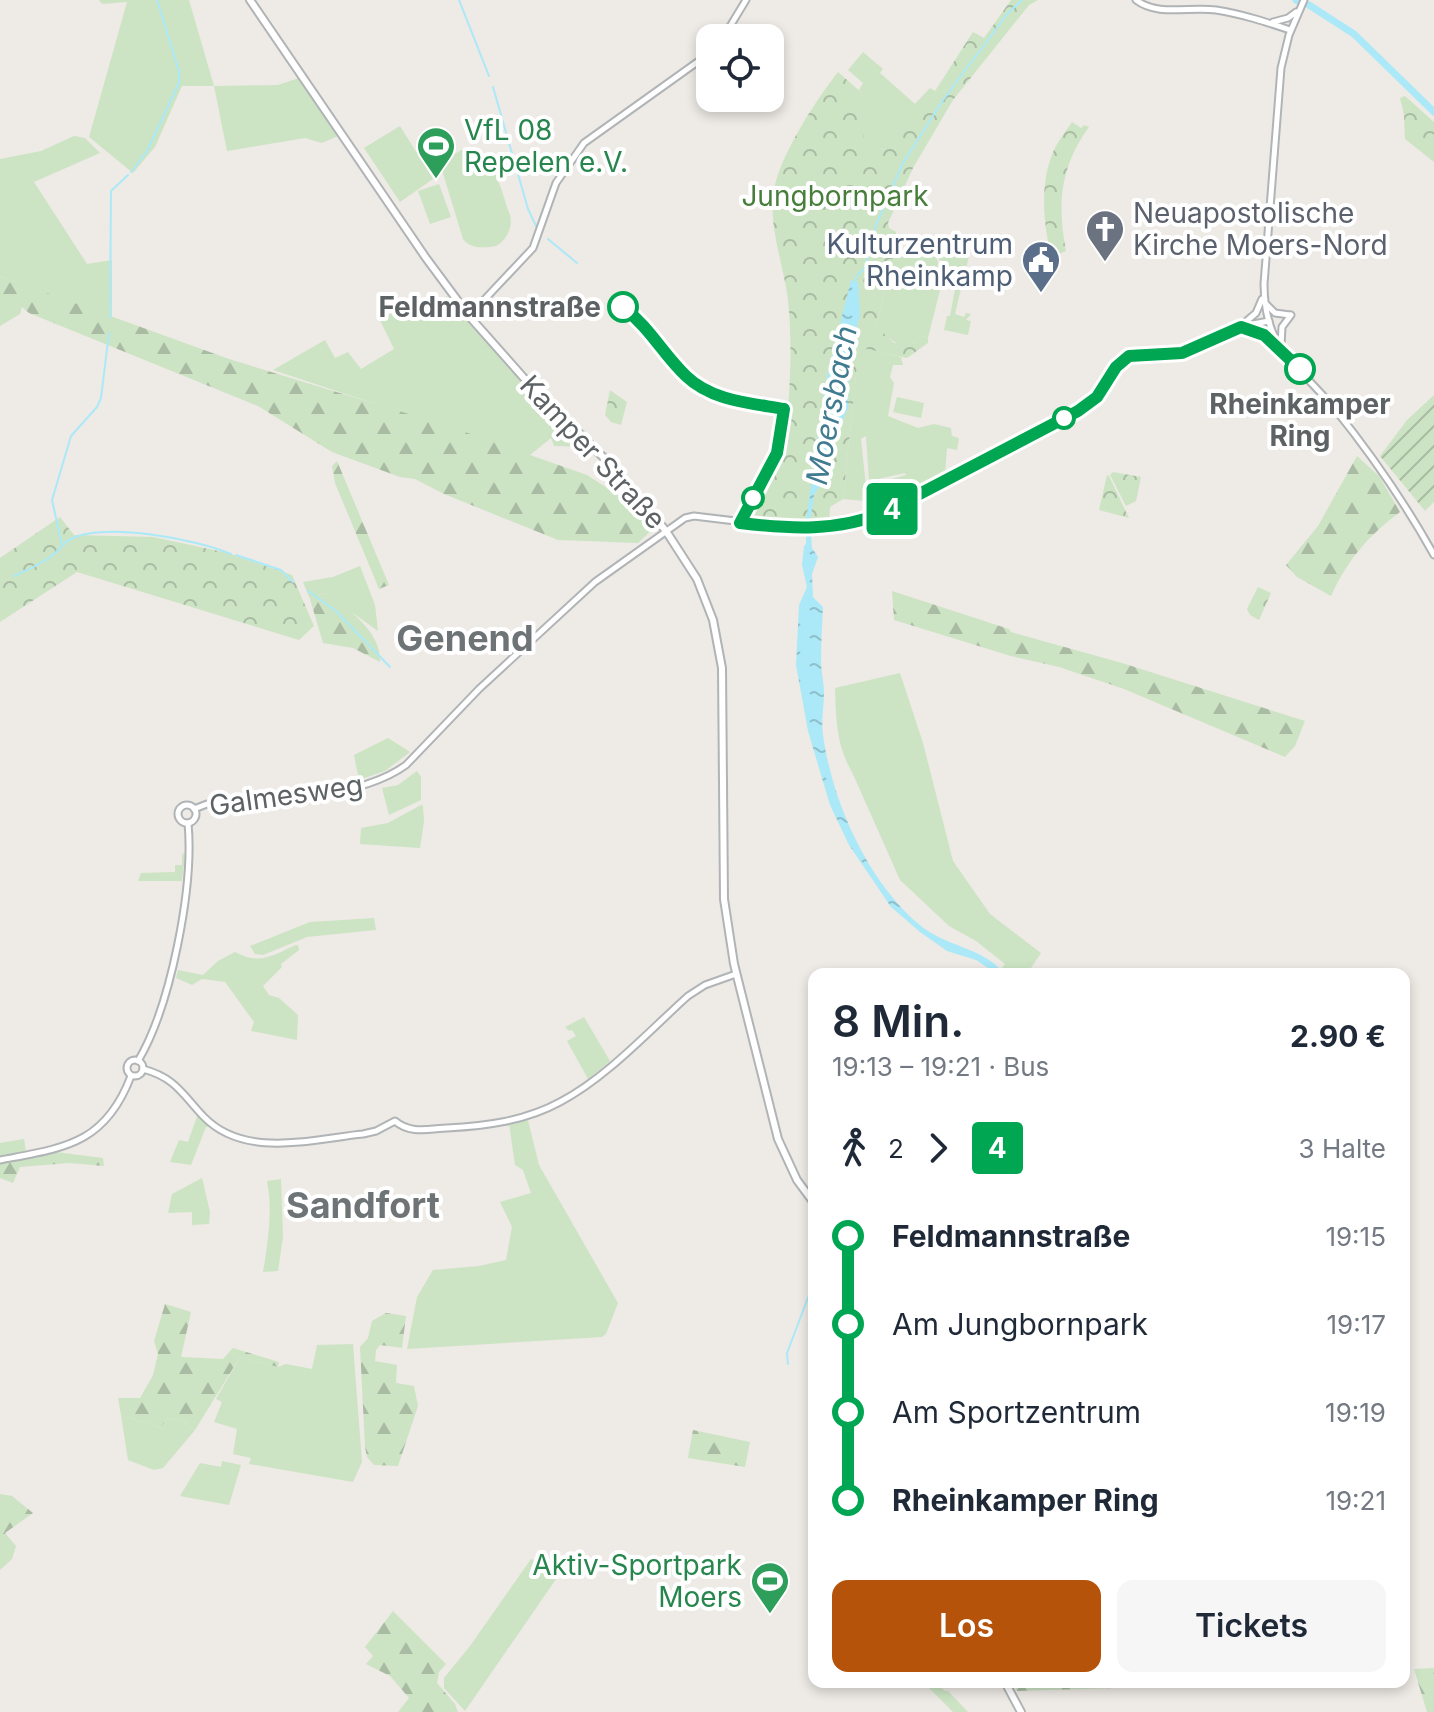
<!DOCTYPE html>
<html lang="de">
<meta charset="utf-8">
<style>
body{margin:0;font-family:Inter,sans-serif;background:#f6f6f7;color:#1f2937;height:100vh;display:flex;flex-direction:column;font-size:30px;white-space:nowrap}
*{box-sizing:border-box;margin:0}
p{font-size:26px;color:#747a83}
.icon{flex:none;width:44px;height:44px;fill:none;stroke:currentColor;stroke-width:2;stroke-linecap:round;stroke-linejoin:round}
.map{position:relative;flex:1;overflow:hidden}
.side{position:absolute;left:808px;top:968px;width:602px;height:720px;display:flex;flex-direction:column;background:#fff;border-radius:16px;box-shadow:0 4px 12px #0003}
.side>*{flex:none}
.badge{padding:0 16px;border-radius:6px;font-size:28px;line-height:52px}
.fabs{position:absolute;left:696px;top:24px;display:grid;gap:16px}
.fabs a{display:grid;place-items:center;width:88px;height:88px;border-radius:16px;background:#fff;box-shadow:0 4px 12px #0003;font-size:40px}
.map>.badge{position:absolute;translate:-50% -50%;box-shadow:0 0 0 4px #fff}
.legs{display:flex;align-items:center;gap:12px;height:88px;padding:0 24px;font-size:26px}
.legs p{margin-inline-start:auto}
.head{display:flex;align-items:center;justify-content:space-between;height:136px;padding:0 24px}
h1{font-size:44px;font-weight:600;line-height:60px}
.primary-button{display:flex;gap:16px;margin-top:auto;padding:16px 24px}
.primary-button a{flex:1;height:92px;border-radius:16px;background:#b45309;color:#fff;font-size:32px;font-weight:600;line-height:92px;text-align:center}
.primary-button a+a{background:#f6f6f7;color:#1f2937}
ul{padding:0 24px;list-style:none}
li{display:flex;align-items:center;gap:28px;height:88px;font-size:30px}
li i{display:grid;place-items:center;width:12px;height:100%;margin:0 10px;background:currentColor}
li i::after{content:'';width:20px;height:20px;margin:-10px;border:6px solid;border-radius:50%;background:#fff}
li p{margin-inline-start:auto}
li:first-child i{background:linear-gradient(#0000 50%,currentColor 0)}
li:last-child i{background:linear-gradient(currentColor 50%,#0000 0)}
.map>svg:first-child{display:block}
.grass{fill:#cce4c4;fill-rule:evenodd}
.forest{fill:url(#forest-firs)}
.park{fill:url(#park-crowns)}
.garden{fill:url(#garden-furrows)}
.water{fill:url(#water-ripples)}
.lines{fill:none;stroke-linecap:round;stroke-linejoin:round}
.stream{stroke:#abe9f8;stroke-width:2}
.river{stroke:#abe9f8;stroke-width:7}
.tertiary-casing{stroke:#b0b4b6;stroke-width:9}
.secondary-casing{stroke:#b0b4b7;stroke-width:10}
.tertiary{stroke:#fff;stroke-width:5}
.secondary{stroke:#fff;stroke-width:6}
.line-1-casing{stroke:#fff;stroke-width:18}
.line-1{stroke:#00a651;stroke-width:12}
.stop-1-dot{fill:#fff;stroke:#00a651;stroke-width:4}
.labels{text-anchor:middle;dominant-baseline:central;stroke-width:8;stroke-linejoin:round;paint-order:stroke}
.leisure-label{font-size:28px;fill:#27864d;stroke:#fff;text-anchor:start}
.park-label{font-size:28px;fill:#487e3b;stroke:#fff}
.worship-label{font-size:28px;fill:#5b616d;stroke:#fff;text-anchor:start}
.service-label{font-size:28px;fill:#4e5e75;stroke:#fff;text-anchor:end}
.stop-label{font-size:28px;font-weight:bold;fill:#5d6264;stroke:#fff;text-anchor:end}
.street-label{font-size:28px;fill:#5d6264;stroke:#fff}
.water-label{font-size:30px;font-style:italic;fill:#407b90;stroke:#fff}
.district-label{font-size:36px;font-weight:bold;fill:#6e7476;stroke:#fff}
</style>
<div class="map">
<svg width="1434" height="1712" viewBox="0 0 1434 1712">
<defs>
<pattern id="forest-firs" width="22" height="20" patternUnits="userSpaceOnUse" patternTransform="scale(2)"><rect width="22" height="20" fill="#cce4c4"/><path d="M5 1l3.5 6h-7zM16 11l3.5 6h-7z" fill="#a9bca3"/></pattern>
<pattern id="park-crowns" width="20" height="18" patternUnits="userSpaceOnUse" patternTransform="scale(2)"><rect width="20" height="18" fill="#cce4c4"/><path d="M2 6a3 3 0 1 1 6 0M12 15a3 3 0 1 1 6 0" fill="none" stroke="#a9bca3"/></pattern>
<pattern id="garden-furrows" width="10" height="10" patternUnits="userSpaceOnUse" patternTransform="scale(2)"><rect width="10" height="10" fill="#cce4c4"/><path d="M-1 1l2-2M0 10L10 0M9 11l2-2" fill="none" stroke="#a9bca3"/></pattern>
<pattern id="water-ripples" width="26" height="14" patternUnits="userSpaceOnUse" patternTransform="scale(2)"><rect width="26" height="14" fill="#abe9f8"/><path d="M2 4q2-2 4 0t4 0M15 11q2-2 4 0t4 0" fill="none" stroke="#8ec0cc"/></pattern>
</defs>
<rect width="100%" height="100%" fill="#eeeae5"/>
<!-- grass -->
<g class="grass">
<polygon points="99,0 189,0 214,86 278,85 299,78 338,136 322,143 305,138 227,151 214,86 182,86 155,147 133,173 89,137 127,2 102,4"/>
<polygon points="863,52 883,69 880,73 915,104 893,128 885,150 872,146 853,131 863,104 858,99 863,94 859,90 863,83 848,70"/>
<polygon points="400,126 433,179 400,202 364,148"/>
<polygon points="74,136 85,138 100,153 34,182 87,264 112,260 112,318 0,276 0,159 41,151"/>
<path d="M 463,149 C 495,148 500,190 510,215 C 513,227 507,240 496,246 C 484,248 470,249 463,239 L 441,167 L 446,159 Z"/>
<polygon points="439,184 451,217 430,224 418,191"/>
<path d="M 942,246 L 970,253 L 962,283 L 943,278 L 928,338 L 922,336 C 899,357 893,336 875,330 L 895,249 C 914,254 930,237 940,267 L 945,269 L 947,262 L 939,260 Z"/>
<polygon points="969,282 966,290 961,289 955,314 964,317 966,313 971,314 966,320 971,321 968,335 944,330 947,316 950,316 955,289"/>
<polygon points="448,296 510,369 590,447 554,446 551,438 530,455 273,370 325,340 335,358 348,352 361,369 394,349 379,318"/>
<path d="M 859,346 L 901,357 L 903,365 L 893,365 L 890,377 L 894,383 L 888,416 L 918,428 L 934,424 L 951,428 L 952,436 L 959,438 L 957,450 L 947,448 L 945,474 L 885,503 L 843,499 ZM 866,436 L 869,481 L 905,473 L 906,475 L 866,486 L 861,439 Z"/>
<polygon points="897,397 924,403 921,418 893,412"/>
<polygon points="360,566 375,605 378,631 325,593 310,599 303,582 333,577"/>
<path d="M 900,673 L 923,743 L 953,861 L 990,914 L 1041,953 L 1027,974 L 1004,974 L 1001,969 L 1005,964 L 976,941 L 949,926 L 900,880 L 852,772 C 836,745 836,718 835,688 Z"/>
<polygon points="388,738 410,752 385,771 359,780 354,755"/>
<polygon points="417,771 421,777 421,800 389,815 382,788 398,785"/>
<polygon points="421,805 423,806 424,822 420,848 360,844 361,828 388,823"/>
<polygon points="182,853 185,855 182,881 138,881 141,873 175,872 175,865 182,865"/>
<polygon points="374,918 376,930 307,937 263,955 255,954 250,946 310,922"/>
<path d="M 296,945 L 298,945 L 299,950 L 281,964 L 282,967 L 263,986 L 269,995 L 279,998 L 298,1015 L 297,1040 L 251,1031 L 254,1022 L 225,982 L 202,979 L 192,985 L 176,978 L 178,970 L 203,975 L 218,961 L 235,952 C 260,965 271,956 296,945 Z"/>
<polygon points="584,1017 610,1061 588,1079 567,1041 576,1036 572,1030 569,1031 565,1027"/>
<polygon points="198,1114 211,1126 206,1127 191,1165 170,1162 179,1140 188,1142"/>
<polygon points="528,1120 539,1165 618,1303 606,1334 602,1337 407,1349 417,1297 433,1270 479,1266 506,1260 512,1227 500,1202 531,1193 523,1170 515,1165 509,1123"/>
<polygon points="202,1178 210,1212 209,1224 192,1225 192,1212 168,1213 172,1194"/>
<path d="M 281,1179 L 283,1237 L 278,1271 L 263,1272 C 268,1243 273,1210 267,1181 Z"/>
<polygon points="353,1344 362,1462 353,1482 249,1464 251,1458 233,1454 237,1429 214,1422 222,1402 216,1399 240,1357 278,1367 286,1364 312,1369 317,1345"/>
<polygon points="121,1415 160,1428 168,1418 187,1422 186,1426 195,1430 163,1468 154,1470 128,1460"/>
<polygon points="222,1461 241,1465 229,1505 180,1496 200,1463 221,1467"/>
<polygon points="531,1559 563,1569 465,1711 444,1688 444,1678 470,1646"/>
<polygon points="923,1682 935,1682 945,1691 948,1691 968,1712 953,1712"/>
</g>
<!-- forest -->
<g class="forest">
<polygon points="0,276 229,359 448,426 587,475 618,495 628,492 652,523 653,529 638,543 558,540 444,494 415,479 400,477 332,452 258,406 29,313 22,307 20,314 0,326"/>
<path d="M 1357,456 L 1379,476 L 1400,512 C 1368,536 1348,559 1331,596 L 1297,577 L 1286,565 L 1318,526 Z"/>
<polygon points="337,461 389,585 379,589 335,483 332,466"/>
<polygon points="892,591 1009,629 1011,632 1122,663 1305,721 1295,746 1285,757 1124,689 1059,667 1011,656 894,620"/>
<path d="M 325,593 C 348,607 382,633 380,662 L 353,648 L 323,643 L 310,599 Z"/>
<polygon points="24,1139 26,1152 40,1150 103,1158 104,1166 69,1163 20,1167 13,1183 0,1178 0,1143"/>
<polygon points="165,1304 191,1312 181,1357 223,1359 233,1348 279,1362 278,1367 240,1357 195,1430 186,1426 187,1422 168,1418 160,1428 121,1415 118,1398 140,1398 153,1375 158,1354 154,1341"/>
<polygon points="386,1313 406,1316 402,1348 380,1345 376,1350 375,1361 397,1365 396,1383 414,1386 418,1406 398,1466 374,1465 367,1457 365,1447 360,1347 368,1338 372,1321"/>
<polygon points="693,1430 750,1442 745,1467 688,1458"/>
<polygon points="0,1494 12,1496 33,1513 5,1533 16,1546 12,1559 0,1570"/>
<polygon points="393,1611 446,1664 439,1672 437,1683 455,1704 458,1712 398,1712 409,1698 390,1676 366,1664 373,1656 365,1647"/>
<polygon points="1434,1668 1434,1712 1427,1712 1414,1669"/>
<polygon points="1013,1682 1312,1682 1017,1691"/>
</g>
<!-- park -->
<g class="park">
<path d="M 1011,0 L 1038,0 L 1029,5 L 953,100 L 913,168 L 888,223 L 889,228 L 896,232 L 895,249 L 875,330 L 881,331 L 894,343 L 913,343 L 922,336 L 928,338 L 928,343 L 907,358 L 859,347 L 843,499 L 830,507 L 829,525 L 788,525 L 750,521 L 749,512 C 759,494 771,477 778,458 C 792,424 793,330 787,293 C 782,261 768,223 774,190 C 780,155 816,100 838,72 L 863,94 L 859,99 L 863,104 L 854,131 L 864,134 L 863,139 L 874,142 L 873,146 L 884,150 L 891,129 L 930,88 L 935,91 L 973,32 L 984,38 Z"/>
<polygon points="1405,96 1434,122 1434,162 1405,139 1404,115 1400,98"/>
<path d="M 1072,122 L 1081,128 L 1084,125 L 1089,127 C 1060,167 1057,204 1066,251 L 1052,257 C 1043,227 1040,184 1052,155 C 1056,143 1065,133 1072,122 Z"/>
<polygon points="610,390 627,402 621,425 611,422 605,415"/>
<polygon points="1113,472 1141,477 1136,501 1126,506 1110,475"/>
<polygon points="1107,475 1109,476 1129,518 1099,510"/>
<polygon points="60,517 74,535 153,537 228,553 292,575 314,626 299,640 77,572 0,622 0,558"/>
<polygon points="1258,587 1271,593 1259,620 1250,615 1247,609"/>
</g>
<!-- garden -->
<polygon class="garden" points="1434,395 1434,502 1425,511 1380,456 1407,420"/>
<!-- water -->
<path class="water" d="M 851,280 L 858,282 L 860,315 L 850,353 L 848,408 L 833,442 L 825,477 L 814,495 L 810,523 L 812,548 L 818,557 L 812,574 L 813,597 L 823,607 C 822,625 821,644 821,662 C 821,672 824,682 824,692 C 824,706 821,721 823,735 C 832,801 868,883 921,926 C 945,946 987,949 1004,974 L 997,974 L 976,960 L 947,951 L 920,932 L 891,907 L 849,845 L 830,805 L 808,731 L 796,665 L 799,605 L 807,587 L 802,565 L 804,546 L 806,544 L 806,521 L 825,385 Z"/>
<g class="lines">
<!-- stream -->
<g class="stream">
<polyline points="459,0 489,76"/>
<polyline points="493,87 528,209 536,226"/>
<polyline points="131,172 147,151 179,83 179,71 157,0"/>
<polyline points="548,239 577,263"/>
<polyline points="854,284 857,275 865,268 876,225 903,163 943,100 1008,13 1022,0"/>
<polyline points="110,318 111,191 128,175"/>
<polyline points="62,545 52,500 71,436 97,407 101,398 109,333"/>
<polyline points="236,555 281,570 293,582"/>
<path d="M 14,576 C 27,570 42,564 53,555 C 59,550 64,542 71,539 C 106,522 196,539 231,554"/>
<polyline points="308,591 336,611 390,667"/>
<polyline points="788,1364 787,1353 814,1282"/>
</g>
<!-- river -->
<g class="river">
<polyline points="1296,0 1298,1"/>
<polyline points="1309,5 1354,34 1434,112"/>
</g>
<!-- tertiary casing -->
<g class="tertiary-casing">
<g id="tertiary">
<path d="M 1136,0 C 1158,17 1190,6 1216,10 C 1242,14 1266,22 1290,30"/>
<path d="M 1304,0 L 1289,35 L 1281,68 L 1264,284 C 1264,303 1267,321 1275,338 C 1290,364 1315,385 1334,408 C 1372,455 1405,503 1434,555"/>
<polyline points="1273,22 1288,18 1296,12"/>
<polyline points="723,38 746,0"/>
<polyline points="1265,303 1275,313 1290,315"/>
<polyline points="469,316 533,248 556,183 584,143 710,53"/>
<polyline points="1242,325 1256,313 1262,299"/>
<polyline points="1242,328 1261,333 1281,350"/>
<polyline points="1281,345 1282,327 1291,315"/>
<circle cx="187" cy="814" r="9"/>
<path d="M 194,809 L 207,804 C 264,802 360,799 406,765 L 479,689 L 595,582 L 685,518 L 694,516 L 794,528 L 833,526 L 860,521 L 901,504 L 1078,411 L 1097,397 L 1116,367 L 1129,356 L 1182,353 L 1237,327 L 1269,321"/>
<circle cx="135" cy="1068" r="8"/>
<path d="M 138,1061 C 171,1006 194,886 188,823"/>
<path d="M 143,1069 C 176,1078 182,1094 204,1117 C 245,1159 312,1139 363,1134 L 376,1131 L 395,1121 C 410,1134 428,1129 447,1128 C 486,1126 525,1121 560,1102 C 606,1078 649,1031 688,996 L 705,985 L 736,974"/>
<path d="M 0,1160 C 63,1148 105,1145 131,1076"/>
</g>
</g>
<!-- secondary casing -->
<g class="secondary-casing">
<g id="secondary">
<polyline points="250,0 426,258 469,316 523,377 614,468 666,531 697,579 713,620 722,668 724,899 734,964 778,1139 797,1180 814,1203"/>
<polyline points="1005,1682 1021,1712"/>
</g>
</g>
<!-- tertiary -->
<use href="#tertiary" class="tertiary"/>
<!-- secondary -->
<use href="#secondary" class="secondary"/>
</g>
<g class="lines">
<!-- line-1 casing -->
<g class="line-1-casing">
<path id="line-1" d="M 623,307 C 651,329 662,353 686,376 C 712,401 750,403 784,409 L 777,453 L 740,523 C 790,529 838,532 885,512 L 1078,411 L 1097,397 L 1116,367 L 1129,356 L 1182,353 L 1241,327 L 1264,335 L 1300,369"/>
</g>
<!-- line-1 -->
<use href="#line-1" class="line-1"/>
</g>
<!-- icons -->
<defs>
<g id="stadium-pin" transform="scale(2)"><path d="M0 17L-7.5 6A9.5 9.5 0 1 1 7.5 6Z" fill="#2e9e5b" stroke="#fff"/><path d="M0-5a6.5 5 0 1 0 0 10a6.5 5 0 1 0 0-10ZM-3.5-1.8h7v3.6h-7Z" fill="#fff"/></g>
<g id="church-pin" transform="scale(2)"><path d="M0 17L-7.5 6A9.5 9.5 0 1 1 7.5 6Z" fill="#6b7280" stroke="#fff"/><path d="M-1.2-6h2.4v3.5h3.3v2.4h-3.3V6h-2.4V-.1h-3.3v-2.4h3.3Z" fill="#fff"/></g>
<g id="civic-pin" transform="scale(2)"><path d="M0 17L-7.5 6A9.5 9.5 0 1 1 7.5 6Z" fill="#5c6f8a" stroke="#fff"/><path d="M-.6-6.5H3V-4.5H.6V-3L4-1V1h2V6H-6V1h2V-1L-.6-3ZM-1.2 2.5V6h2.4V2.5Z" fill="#fff"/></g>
</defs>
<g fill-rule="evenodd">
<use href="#stadium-pin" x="436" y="146"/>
<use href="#church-pin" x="1105" y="229"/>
<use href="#civic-pin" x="1041" y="260"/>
<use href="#stadium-pin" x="770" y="1581"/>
</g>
<!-- markers -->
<g class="stop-1-dot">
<circle cx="623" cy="307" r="14"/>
<circle cx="1300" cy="369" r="14"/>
<circle cx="1064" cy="418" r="10"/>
<circle cx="753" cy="498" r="10"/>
</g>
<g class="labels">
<!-- leisure labels -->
<g class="leisure-label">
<text x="464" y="130">VfL 08<tspan x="464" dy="32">Repelen e.V.</tspan></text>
<text x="742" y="1565" text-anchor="end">Aktiv-Sportpark<tspan x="742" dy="32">Moers</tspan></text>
</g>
<!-- park labels -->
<g class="park-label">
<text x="835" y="196">Jungbornpark</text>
</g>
<!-- worship labels -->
<g class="worship-label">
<text x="1133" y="213">Neuapostolische<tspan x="1133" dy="32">Kirche Moers-Nord</tspan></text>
</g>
<!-- service labels -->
<g class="service-label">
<text x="1013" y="244">Kulturzentrum<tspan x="1013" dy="32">Rheinkamp</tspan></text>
</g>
<!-- stop labels -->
<g class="stop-label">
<text x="601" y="307">Feldmannstraße</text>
<text x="1300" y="404" text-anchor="middle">Rheinkamper<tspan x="1300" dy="32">Ring</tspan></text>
</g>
<!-- street labels -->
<g class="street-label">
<text transform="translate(593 452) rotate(47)">Kamper Straße</text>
<text transform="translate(286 795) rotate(-8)">Galmesweg</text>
</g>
<!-- water labels -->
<g class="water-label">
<text transform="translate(831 405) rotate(-79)">Moersbach</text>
</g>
<!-- district labels -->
<g class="district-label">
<text x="465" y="638">Genend</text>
<text x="363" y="1205">Sandfort</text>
</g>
</g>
</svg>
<div class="fabs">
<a><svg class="icon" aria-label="locate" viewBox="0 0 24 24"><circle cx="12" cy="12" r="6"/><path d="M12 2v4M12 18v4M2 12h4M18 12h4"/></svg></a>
</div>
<b class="badge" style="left:892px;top:509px;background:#00a651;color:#fff">4</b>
<section class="side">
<div class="head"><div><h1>8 Min.</h1><p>19:13 – 19:21 · Bus</p></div><b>2.90 €</b></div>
<div class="legs"><svg class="icon" aria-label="walk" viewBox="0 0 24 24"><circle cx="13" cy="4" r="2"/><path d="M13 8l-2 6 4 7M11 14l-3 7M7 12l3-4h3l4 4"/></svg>2<svg class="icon" aria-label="forward" viewBox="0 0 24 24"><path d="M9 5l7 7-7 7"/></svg><b class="badge" style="background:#00a651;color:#fff">4</b><p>3 Halte</p></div>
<ul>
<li><i style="color:#00a651"></i><b>Feldmannstraße</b><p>19:15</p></li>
<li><i style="color:#00a651"></i><span>Am Jungbornpark</span><p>19:17</p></li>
<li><i style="color:#00a651"></i><span>Am Sportzentrum</span><p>19:19</p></li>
<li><i style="color:#00a651"></i><b>Rheinkamper Ring</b><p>19:21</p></li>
</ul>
<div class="primary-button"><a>Los</a><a>Tickets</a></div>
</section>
</div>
